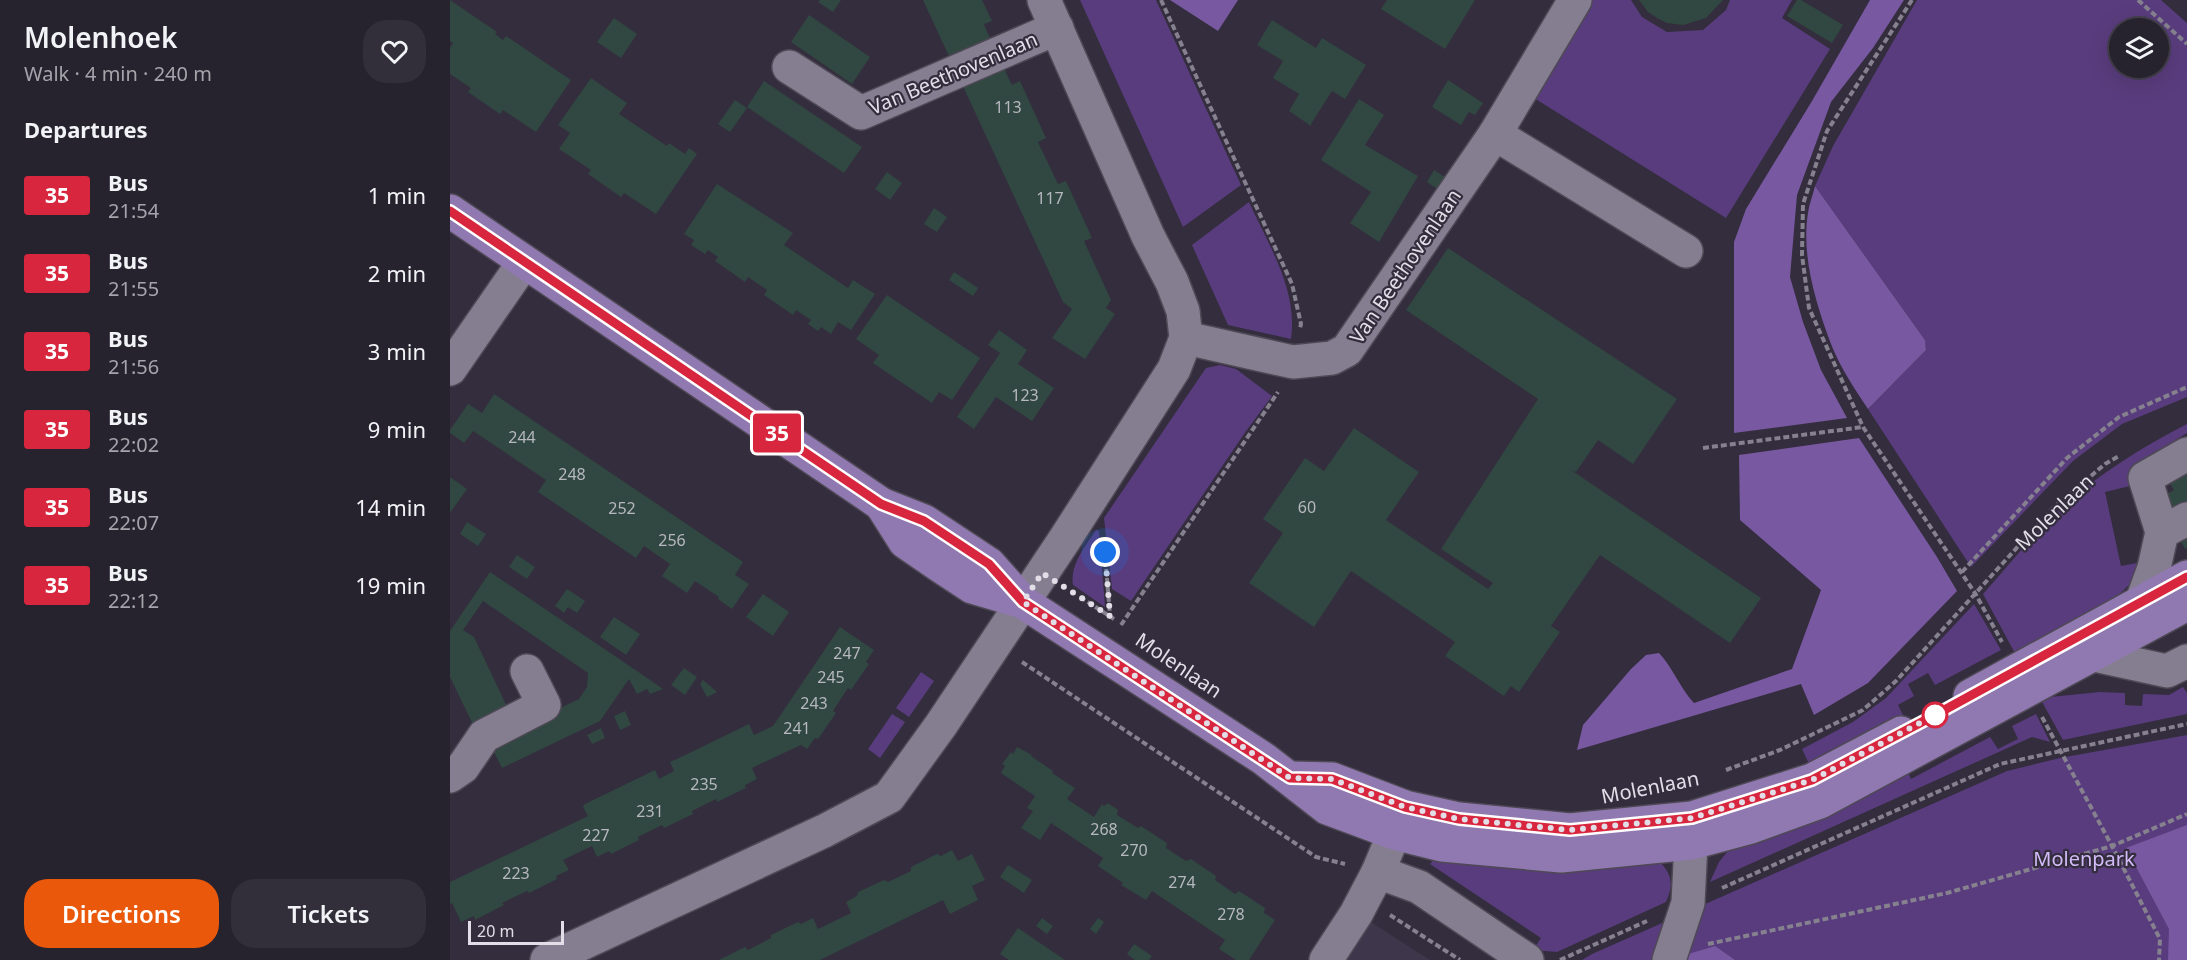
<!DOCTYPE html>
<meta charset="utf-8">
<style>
body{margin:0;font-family:"Noto Sans",sans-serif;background:#322f3a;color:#f1f3f6;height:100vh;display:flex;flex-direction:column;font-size:22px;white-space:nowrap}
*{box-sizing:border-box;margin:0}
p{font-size:20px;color:#a4a4aa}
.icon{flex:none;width:33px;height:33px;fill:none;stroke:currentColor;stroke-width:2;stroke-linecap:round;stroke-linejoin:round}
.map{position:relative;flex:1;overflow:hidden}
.panel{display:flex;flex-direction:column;background:#26222e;width:450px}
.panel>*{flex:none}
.badge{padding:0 12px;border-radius:4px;font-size:21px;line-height:39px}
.controls{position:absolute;left:1659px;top:18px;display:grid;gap:12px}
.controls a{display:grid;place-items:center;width:60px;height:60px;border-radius:50%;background:#26222e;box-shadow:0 6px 24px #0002,0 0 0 2px #423f4a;font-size:30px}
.scale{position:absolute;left:18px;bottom:15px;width:96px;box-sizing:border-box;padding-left:6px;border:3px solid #e2dee8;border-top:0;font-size:16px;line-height:21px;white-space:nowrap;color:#e2dee8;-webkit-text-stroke:4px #332d3d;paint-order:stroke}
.you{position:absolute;width:30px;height:30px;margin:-15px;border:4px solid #fff;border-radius:50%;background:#1a73e8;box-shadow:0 0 0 9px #1a73e833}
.map>.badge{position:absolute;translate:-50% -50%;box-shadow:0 0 0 3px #fff}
h2{padding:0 24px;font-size:22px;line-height:54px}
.round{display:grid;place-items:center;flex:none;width:63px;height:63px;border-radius:24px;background:#322f3a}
.summary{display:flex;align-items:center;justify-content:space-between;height:102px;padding:0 24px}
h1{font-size:28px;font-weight:600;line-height:45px}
.primary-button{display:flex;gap:12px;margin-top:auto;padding:12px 24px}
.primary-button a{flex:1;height:69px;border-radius:24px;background:#ea580c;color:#fff;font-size:24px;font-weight:600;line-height:69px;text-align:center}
.primary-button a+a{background:#322f3a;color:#f1f3f6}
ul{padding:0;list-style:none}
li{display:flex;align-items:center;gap:18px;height:78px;padding:0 24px}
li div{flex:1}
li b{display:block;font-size:22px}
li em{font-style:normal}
li .badge{min-width:66px;font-weight:700;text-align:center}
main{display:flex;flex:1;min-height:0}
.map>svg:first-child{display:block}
.built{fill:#3e364b}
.green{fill:#593c7d;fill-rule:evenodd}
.forest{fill:#7858a0}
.building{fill:#314742}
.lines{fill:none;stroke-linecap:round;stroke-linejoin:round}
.minor-casing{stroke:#4f4956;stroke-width:36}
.major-casing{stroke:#4f4956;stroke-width:36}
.path{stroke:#86818e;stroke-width:4;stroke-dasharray:6 3;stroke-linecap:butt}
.minor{stroke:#857e91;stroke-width:33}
.major{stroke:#9079b0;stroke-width:33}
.line-casing{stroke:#fff;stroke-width:14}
.line{stroke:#d7263d;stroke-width:9}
.walk{stroke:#e2dee8;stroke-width:6;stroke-dasharray:0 10.8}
.stop-dot{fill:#fff;stroke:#d7263d;stroke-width:3}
.labels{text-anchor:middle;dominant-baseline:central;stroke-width:4.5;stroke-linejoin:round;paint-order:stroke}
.number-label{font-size:16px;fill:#b6b8be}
.street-label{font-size:20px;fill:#e2dee8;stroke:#332d3d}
.park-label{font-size:20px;fill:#d2baf6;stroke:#332d3d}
</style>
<main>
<section class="panel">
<div class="summary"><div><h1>Molenhoek</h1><p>Walk · 4 min · 240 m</p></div><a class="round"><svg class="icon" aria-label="heart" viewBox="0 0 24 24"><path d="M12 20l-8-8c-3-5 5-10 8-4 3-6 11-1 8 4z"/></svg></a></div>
<h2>Departures</h2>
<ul>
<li><span class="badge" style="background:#d7263d;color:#fff">35</span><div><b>Bus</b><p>21:54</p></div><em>1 min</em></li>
<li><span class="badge" style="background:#d7263d;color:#fff">35</span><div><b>Bus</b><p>21:55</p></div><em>2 min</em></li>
<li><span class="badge" style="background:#d7263d;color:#fff">35</span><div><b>Bus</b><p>21:56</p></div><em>3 min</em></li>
<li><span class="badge" style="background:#d7263d;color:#fff">35</span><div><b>Bus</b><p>22:02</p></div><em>9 min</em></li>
<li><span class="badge" style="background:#d7263d;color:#fff">35</span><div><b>Bus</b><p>22:07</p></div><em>14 min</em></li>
<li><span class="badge" style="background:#d7263d;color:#fff">35</span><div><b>Bus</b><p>22:12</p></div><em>19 min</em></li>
</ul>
<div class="primary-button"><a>Directions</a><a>Tickets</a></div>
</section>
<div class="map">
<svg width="1737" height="960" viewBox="0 0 1737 960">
<rect width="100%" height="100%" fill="#332d3d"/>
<!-- built -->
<polygon class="built" points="913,917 980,960 885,960"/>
<!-- green -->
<g class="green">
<polygon points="630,0 706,0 791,185 733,227"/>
<polygon points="1143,0 1181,0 1192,17 1217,32 1253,30 1276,10 1280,0 1342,0 1332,18 1380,49 1276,218 1084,98"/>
<path d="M 1467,0 L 1711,0 L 1737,23 L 1737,397 L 1672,424 L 1623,461 L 1521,567 L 1418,409 L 1476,350 L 1475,340 L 1365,186 L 1383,146 ZM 1670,28 L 1708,28 L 1708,68 L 1670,68 Z"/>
<path d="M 799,202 C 819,246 848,290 841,339 L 778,325 L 742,245 Z"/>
<polygon points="770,365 786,369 822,396 794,434 681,601 662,589 654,518 756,368"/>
<path d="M 1737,424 L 1737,433 L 1725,440 L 1729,449 L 1680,486 L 1655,492 L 1671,566 L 1687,563 L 1692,566 L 1680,584 L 1648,615 L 1567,657 L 1533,594 C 1557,567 1581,537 1607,512 C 1646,476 1690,448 1737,424 Z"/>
<path d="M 646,530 L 649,531 L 655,607 L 623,585 C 620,564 635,547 646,530 Z"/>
<polygon points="1524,604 1551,650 1485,685 1478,673 1458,684 1464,696 1448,705 1455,719 1361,768 1352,749 1403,722 1436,698"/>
<polygon points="471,672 484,681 459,717 446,708"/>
<polygon points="1733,687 1737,693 1737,714 1613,740 1590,698 1650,692 1675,693 1675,705 1692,706 1693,694 1719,695"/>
<polygon points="442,714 455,722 430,758 418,749"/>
<polygon points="1586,714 1600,742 1582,737 1260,882 1269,862 1286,841 1456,767 1461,779 1540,737 1548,749 1568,739 1562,726"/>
<polygon points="1737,735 1737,960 1132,960 1142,954 1557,771 1610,758"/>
<path d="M 988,854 L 1205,857 C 1221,872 1225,882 1216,902 L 1107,952 L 1083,950 L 1091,938 L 980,864 Z"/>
</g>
<!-- forest -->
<g class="forest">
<polygon points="720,0 788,0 768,31"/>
<polygon points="1420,0 1454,0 1423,48 1381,102 1347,195 1340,277 1353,322 1371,370 1397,418 1284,433 1284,242 1296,209 1362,101"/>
<path d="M 1365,186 L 1475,340 L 1476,350 L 1418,409 C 1404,388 1390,367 1381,344 C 1366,304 1351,256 1358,213 C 1359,204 1363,195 1365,186 Z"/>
<path d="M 1409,438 L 1487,557 L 1507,591 L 1418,683 L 1364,715 L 1351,684 L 1127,750 L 1133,725 L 1181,669 L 1196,655 L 1209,653 C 1223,668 1230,688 1244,703 L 1342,669 L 1371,590 L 1290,520 L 1289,455 Z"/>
<polygon points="1737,825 1737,960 1718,960 1719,929 1676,848"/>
<polygon points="1265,946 1285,960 1232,960 1235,955"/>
</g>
<!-- building -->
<g class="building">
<polygon points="0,0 47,32 45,34 53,40 56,36 121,80 86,132 53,110 50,114 18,92 21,88 0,74 0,48 3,43 0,41"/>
<polygon points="370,0 391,0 383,12 368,2"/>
<polygon points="473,0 532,0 542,21 534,24 543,46 503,65"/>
<polygon points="937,0 1025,0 995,49 931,9"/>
<polygon points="1189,0 1273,0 1256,18 1233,25 1217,23 1207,18 1198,12"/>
<polygon points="1347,0 1351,0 1393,25 1382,43 1337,16"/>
<polygon points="359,15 420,57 402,84 341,42"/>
<polygon points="164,18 187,34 171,58 147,42"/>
<polygon points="822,20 866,48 872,38 916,65 895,99 882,91 861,124 861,126 839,111 849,94 823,78 833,61 807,45"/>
<polygon points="552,64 562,85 570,81 596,138 588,142 608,184 616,181 642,238 634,241 661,300 656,308 665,314 635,359 602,338 622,309 613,302 511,82"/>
<polygon points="141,78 177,103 169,114 217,146 219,143 235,154 239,148 247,154 206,214 174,193 171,197 138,174 141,170 109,149 120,133 108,125"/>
<polygon points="998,80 1033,103 1025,115 1019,112 1011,125 982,107"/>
<polygon points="314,81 412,147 394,173 297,107"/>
<polygon points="909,99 934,115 915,145 968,176 929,242 900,223 921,192 871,160"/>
<polygon points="285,100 297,108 280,132 268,124"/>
<polygon points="984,170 998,179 990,191 977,182"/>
<polygon points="437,172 452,183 440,200 425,189"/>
<polygon points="267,184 343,233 334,245 398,288 403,280 425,294 401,330 388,322 381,334 371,327 368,331 358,324 361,320 346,310 343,315 314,295 317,290 298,277 295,282 265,261 268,257 258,250 255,254 241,245 244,240 234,234"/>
<polygon points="484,208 497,217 487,232 474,224"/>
<polygon points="998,248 1227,399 1183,464 1148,440 1126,472 1121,470 1311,598 1280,643 1150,555 1101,626 1110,632 1069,692 1061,686 1054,696 995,656 1005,642 901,571 864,627 799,583 833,533 813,519 855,458 874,471 904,428 969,472 936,520 1038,589 1043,583 991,549 1088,399 956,310"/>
<polygon points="504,272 528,288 523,296 499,280"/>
<polygon points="437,295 530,358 502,400 489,392 482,403 423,363 429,355 406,339"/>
<polygon points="549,330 577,350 568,364 604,388 582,421 546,397 524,429 507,417 550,353 538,345"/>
<polygon points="44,394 293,562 285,575 299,584 282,609 268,599 269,597 245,581 237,593 212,576 220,564 194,546 186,558 88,492 96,480 23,431 14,443 0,433 0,430 18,404 32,413"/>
<polygon points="1737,465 1737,548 1735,549 1708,499 1724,490 1718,480"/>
<polygon points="0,477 17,489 0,513"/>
<polygon points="17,522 36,534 28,546 10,534"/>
<polygon points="67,555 85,567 77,579 59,567"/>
<polygon points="40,572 190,673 213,689 200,694 197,689 187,694 179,679 150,721 52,768 39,742 129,699 137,687 138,673 33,601 13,630 24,637 61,715 26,731 0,677 0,631"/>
<polygon points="117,589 135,601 127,613 118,607 114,613 105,606"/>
<polygon points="313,594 339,612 323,636 296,617"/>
<polygon points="164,617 190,634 176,655 150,637"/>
<polygon points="390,627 424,650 416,662 419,664 401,690 398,688 383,711 386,713 368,739 365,738 357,749 351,745 302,768 307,779 295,785 296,788 267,802 266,799 242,811 243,814 214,828 212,825 188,837 189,840 161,854 159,851 147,857 142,846 113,860 119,870 106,876 107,879 79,893 77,891 52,903 54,905 25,920 24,916 11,922 2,903 0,904 0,882 138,816 133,807 135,804 205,770 209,779 224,771 220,762 231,757 299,724 304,735 323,726"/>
<polygon points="234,668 247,677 235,695 221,685"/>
<polygon points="253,680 267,692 257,697 250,684"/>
<polygon points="175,711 181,725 170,730 164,716"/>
<polygon points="151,728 155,738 142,744 137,735"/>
<polygon points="567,747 582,755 581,756 603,771 602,773 625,788 617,799 644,817 652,804 654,806 658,803 668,810 667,815 688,828 691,826 717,843 716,848 736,861 741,859 766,876 765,880 785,894 789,891 815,908 814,913 825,920 799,960 786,960 769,949 775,940 702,891 696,900 671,885 673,883 648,866 653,858 601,823 590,840 571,828 583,811 577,808 585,796 551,773 555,766 552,764 561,752 563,754"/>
<polygon points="502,850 508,861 522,854 535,880 522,886 528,900 500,914 493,900 370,960 269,960 295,947 298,950 321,938 321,935 348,922 351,924 363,918 368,929 401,913 396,902 407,896 408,892 434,880 438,882 461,871 461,867 487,854 491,856"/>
<polygon points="558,865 582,880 574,893 550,877"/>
<polygon points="592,918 603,926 597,934 586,926"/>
<polygon points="648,918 654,922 646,934 640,929"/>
<polygon points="568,928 596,947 615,960 559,960 550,954"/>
<polygon points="684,944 702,956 699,960 685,960 677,954"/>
</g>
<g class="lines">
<!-- minor casing -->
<g class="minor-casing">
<g id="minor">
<polyline points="339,67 411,113 607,28"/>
<polyline points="1045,134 1236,251"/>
<polyline points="736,338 843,362 882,358 897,350 1045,134 1125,0"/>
<polyline points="0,369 74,262"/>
<polyline points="1712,532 1695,478 1737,454"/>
<polyline points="1702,619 1692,601 1704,568 1712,532 1737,519"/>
<polyline points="1634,638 1644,655 1717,671 1737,661"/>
<polyline points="0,776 13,767 34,736 94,705 77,671"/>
<polyline points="928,872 969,887 1077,960"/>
<polyline points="97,960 374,831 439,797 491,725 615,539 724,369 736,338 733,311 722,282 698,236 594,0"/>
<polyline points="876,960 906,914 928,872 955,807"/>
<polyline points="1219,960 1238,903 1241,843"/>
</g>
</g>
<!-- major casing -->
<g class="major-casing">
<g id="major">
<polyline points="0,211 431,504 474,521 539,564 573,602 814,759 877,808 944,833 992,845 1111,856 1241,843 1301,827 1370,802 1737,604"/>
<polyline points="431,504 455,542 490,566 522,587 573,602"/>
<polyline points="1520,696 1737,577"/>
<polyline points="840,778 882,779 955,807 1009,819 1120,830 1242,818 1362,780 1451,733"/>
</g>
</g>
<!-- path -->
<g class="path">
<polyline points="711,0 842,284 851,324 850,328"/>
<polyline points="1462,0 1377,131 1353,204 1352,255 1359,308 1413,427 1525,593 1552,642"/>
<polyline points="1688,0 1737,44"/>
<polyline points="1253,448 1413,427"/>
<polyline points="654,542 660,615"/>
<polyline points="1512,572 1617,458 1669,417 1737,387"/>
<polyline points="630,597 664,619"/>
<polyline points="671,625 828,392"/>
<polyline points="572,662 866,857 895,864"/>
<polyline points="1592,717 1662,846 1710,939 1709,960"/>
<polyline points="1276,770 1330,750 1413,710 1446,681 1601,510 1655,464 1669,456"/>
<polyline points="1272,888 1550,764 1737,724"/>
<polyline points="940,915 1010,960"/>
<polyline points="1258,944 1497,893 1662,846 1737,814"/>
<polyline points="1110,960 1197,921"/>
</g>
<!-- minor -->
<use href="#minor" class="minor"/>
<!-- major -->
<use href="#major" class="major"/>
</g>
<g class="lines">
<!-- line casing -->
<g class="line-casing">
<polyline id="line" points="0,211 431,504 474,521 539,564 573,602 840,778 882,779 955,807 1009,819 1120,830 1242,818 1362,780 1487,714 1737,577"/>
</g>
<!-- line -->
<use href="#line" class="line"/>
<!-- walk -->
<polyline class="walk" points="655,552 660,616 592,573 573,602 840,778 882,779 955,807 1009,819 1120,830 1242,818 1362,780 1487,714 1485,715"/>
</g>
<!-- markers -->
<circle class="stop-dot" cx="1485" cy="715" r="12"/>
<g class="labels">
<!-- number labels -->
<g class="number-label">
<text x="558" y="107">113</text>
<text x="600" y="198">117</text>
<text x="575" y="395">123</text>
<text x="72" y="437">244</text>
<text x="122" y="474">248</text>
<text x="857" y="507">60</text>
<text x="172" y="508">252</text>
<text x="222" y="540">256</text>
<text x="397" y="653">247</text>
<text x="381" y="677">245</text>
<text x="364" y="703">243</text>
<text x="347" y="728">241</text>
<text x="254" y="784">235</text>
<text x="200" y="811">231</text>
<text x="654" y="829">268</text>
<text x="146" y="835">227</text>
<text x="684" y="850">270</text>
<text x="66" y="873">223</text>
<text x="732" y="882">274</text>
<text x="781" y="914">278</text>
</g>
<!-- street labels -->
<g class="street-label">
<text transform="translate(503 73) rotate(-23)">Van Beethovenlaan</text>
<text transform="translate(955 266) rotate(-56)">Van Beethovenlaan</text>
<text transform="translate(1604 512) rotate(-44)">Molenlaan</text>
<text transform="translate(729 665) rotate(34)">Molenlaan</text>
<text transform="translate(1200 787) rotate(-11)">Molenlaan</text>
</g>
<!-- park labels -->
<g class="park-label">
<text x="1634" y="858">Molenpark</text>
</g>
</g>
</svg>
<div class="controls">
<a><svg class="icon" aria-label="layers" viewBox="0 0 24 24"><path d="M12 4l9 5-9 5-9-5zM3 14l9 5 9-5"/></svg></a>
</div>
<div class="scale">20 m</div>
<div class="you" style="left:655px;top:552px"></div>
<b class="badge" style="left:327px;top:433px;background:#d7263d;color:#fff">35</b>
</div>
</main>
